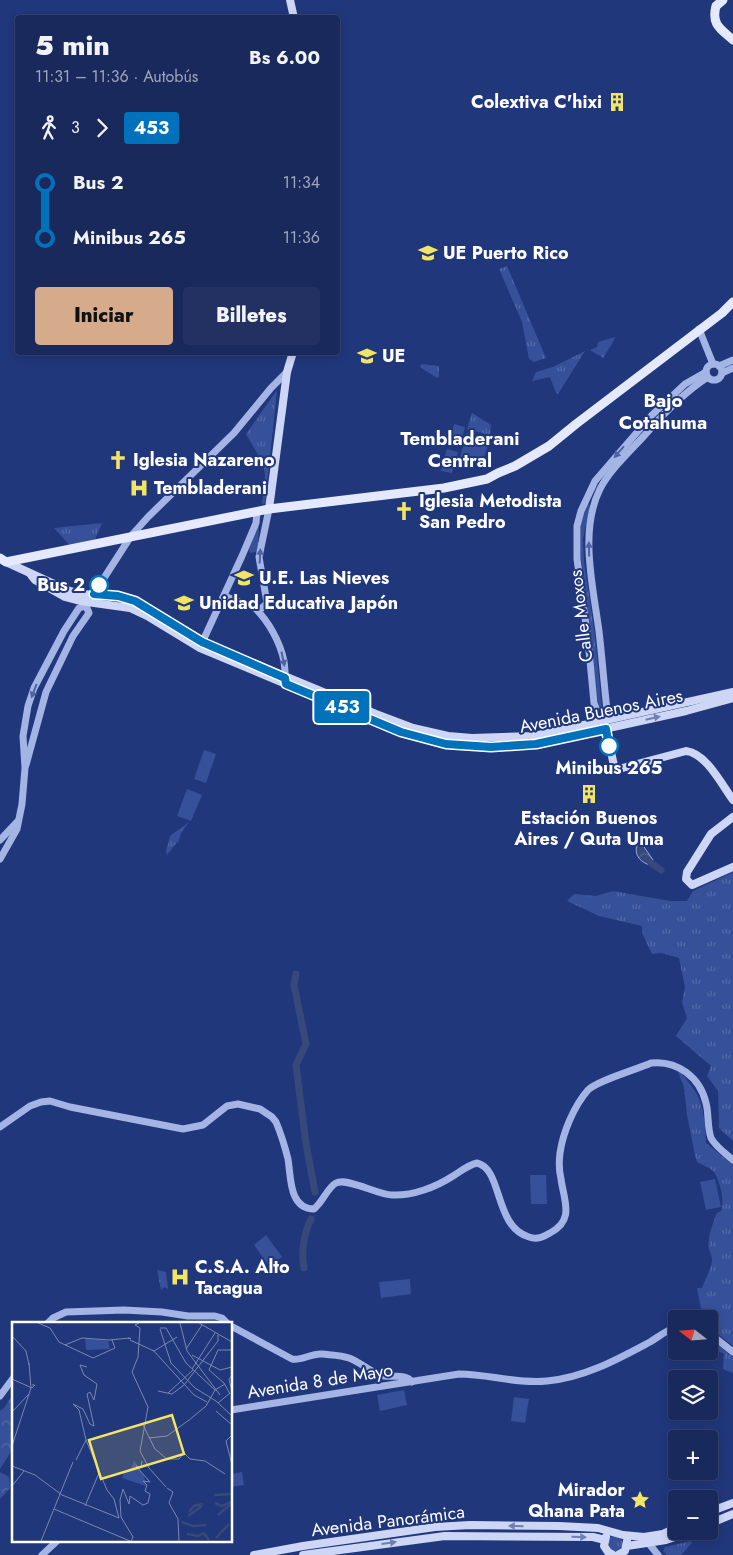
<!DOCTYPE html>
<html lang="es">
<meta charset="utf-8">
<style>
body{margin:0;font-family:Jost,sans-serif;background:#223162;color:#f1f3f6;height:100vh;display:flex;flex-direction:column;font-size:19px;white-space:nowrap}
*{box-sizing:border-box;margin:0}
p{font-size:16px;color:#9fa6bb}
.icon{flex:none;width:28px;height:28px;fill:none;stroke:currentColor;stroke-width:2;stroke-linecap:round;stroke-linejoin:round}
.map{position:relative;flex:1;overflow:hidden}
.panel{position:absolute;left:15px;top:15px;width:325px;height:340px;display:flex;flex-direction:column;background:#19295c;border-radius:5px;box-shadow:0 2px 8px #0003,0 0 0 1px #374572}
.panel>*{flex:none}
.badge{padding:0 10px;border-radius:4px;font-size:18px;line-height:32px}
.needle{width:32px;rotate:287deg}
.buttons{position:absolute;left:668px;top:1310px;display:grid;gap:10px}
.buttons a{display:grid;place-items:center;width:50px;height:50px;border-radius:5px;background:#19295c;box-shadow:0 2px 8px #0003,0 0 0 1px #374572;font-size:25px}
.map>.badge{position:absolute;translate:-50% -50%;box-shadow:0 0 0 2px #fff}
.legs{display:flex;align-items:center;gap:8px;height:55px;padding:0 20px;font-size:16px}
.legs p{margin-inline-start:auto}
.headline{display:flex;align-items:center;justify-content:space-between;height:85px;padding:0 20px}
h1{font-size:28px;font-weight:800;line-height:38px}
.action{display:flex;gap:10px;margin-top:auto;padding:10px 20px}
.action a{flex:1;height:58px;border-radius:5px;background:#d6ab8b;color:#111;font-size:20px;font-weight:800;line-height:58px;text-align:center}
.action a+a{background:#223162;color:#f1f3f6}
ul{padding:0 20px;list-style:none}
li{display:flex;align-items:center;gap:18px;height:55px;font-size:19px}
li i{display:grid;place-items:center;width:8px;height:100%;margin:0 6px;background:currentColor}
li i::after{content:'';width:12px;height:12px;margin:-6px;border:4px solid;border-radius:50%;background:#19295c}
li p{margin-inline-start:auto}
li:first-child i{background:linear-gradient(#0000 50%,currentColor 0)}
li:last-child i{background:linear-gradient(currentColor 50%,#0000 0)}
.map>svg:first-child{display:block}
.grass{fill:url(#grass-tufts)}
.forest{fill:url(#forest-crowns)}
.pitch{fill:#37509a}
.water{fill:url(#water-waves);stroke:#97ace7}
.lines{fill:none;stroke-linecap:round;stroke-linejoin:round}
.canal{stroke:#37487a;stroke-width:7}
.tertiary{stroke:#a3b4e5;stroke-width:7}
.secondary{stroke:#cdd6f5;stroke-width:8}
.primary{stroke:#e4e9fd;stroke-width:9}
.oneway{fill:#4e63a0}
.oneway2{fill:#6e7fb2}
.line-1-casing{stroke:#fff;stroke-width:11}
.line-1{stroke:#0072bc;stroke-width:8}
.stop-1-dot{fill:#fff;stroke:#0072bc;stroke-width:2.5}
.labels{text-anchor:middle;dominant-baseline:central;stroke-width:4;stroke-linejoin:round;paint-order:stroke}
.poi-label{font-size:18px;font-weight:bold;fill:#fff;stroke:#21377b;text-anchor:start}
.stop-label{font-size:18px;font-weight:bold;fill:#fff;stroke:#21377b;text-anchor:end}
.street-label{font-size:18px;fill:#fff;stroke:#21377b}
.neighbourhood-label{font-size:19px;font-weight:bold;fill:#fff;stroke:#21377b}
.inset-river{fill:none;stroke:#37487a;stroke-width:2.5}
.inset-road{fill:none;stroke:#7a87b0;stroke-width:1}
.view{fill:#f2e565;fill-opacity:0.15;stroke:#f2e565;stroke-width:2.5}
.inset-edge{fill:none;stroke:#fff;stroke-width:2.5}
</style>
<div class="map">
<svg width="733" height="1555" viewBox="0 0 733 1555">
<defs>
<pattern id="grass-tufts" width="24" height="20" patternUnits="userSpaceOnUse" patternTransform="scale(1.25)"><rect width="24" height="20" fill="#37509a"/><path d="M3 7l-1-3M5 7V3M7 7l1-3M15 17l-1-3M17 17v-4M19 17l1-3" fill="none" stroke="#556aa9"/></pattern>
<pattern id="forest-crowns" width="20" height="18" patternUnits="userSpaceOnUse" patternTransform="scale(1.25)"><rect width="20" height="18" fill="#37509a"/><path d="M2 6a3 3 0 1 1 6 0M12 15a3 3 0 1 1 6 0" fill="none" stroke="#556aa9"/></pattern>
<pattern id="water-waves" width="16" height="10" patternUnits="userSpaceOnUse" patternTransform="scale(1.25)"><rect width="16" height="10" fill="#37487a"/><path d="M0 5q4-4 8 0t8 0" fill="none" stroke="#55638e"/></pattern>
</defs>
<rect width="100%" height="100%" fill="#21377b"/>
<!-- grass -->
<g class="grass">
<polygon points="507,266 546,358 534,362 529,359 522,322 499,269"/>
<polygon points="615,337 612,344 603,358 590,350 597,347 598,342"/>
<polygon points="585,351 558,394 556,393 550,377 532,381 536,372 553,367"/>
<polygon points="421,364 439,366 439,377 437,378 420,367"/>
<polygon points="277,390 265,503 262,504 265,476 264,465 246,434"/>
<polygon points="472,413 491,425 490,435 467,429"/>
<polygon points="587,504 590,505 583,539 584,561 595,635 602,710 600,712 599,711 591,635 581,559 581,523"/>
<polygon points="102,523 94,542 71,547 54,528"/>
<polygon points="257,525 259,526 258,551 251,553 249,552 249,549"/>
<polygon points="189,822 181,833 178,843 177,842 167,855 166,851 170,836"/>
<polygon points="733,872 733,1141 719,1128 718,1091 707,1076 711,1066 676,1036 687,1018 682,1002 685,987 679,958 661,953 652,954 642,933 642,926 599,916 567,901 574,894 596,896 613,891 670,901 687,901 693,891"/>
<path d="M 678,1072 C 683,1074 686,1078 689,1083 C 704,1100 705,1121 706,1143 L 733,1165 L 733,1346 L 709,1327 L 709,1319 L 703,1319 L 697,1288 L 702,1288 C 705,1279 711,1270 712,1261 C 712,1256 710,1253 709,1249 C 707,1237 713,1223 717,1213 L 721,1211 C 725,1202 720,1181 714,1172 C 711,1168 702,1165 697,1162 L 695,1155 L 687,1115 L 684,1087 Z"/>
<polygon points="157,1270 166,1272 168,1289 164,1287 161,1290"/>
<polygon points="709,1338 733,1357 733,1373 723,1369 724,1354 709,1347"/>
<circle cx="615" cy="1544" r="8"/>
<polygon points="691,1541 692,1543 681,1555 667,1555 663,1551 665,1547"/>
</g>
<!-- forest -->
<g class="forest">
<polygon points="14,1392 14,1447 0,1469 0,1411 4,1408"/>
<polygon points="0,1472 9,1477 10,1488 0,1499"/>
</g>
<!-- pitch -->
<g class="pitch">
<polygon points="454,424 465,427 460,446 449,443"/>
<polygon points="467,433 490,439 481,467 459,460"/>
<polygon points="447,449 458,452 452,473 441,471"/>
<polygon points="204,750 216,754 206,783 194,779"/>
<polygon points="187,789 202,795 191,821 177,816"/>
<polygon points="530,1175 546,1175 547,1204 531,1204"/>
<polygon points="715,1179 721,1207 706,1210 700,1182"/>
<polygon points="266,1235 282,1257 269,1266 254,1245"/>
<polygon points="410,1279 411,1294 381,1298 379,1282"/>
<polygon points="404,1390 407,1405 380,1411 377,1395"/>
<polygon points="514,1397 529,1399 525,1423 511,1421"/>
<polygon points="242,1472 244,1485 231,1487 231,1474"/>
</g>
<!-- water -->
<path class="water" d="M 638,843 L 642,844 L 653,860 L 650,865 C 639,862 633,853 638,843 Z"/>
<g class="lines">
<!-- canal -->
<g class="canal">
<polyline points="651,863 661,870"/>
<polyline points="296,974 294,985 306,1044 296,1065 306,1144 315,1192"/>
<path d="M 304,1268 C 301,1252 304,1233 311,1219"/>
</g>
<!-- tertiary -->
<g class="tertiary">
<polyline points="699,329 713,364"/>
<circle cx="714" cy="372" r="8"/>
<polyline points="719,366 733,360"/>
<polyline points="722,373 733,368"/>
<polyline points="224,596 258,609 262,608 267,603 259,557 269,509"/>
<path d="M 255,608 C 269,622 280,642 284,661 C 285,668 285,675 286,682"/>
<polyline points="201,645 242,556 256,523 257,512"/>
<polyline points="604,718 598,714 594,703 588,640 577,559 577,526 581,511 595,481 652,415 685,384 706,372"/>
<path d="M 604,720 L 607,710 C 604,684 602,657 599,631 C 593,586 579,531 600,489 C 609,471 630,451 644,436 C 663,414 683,393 708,377"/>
<polyline points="26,765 46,692 73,636 89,613 86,606"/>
<polyline points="0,840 18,821"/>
<polyline points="0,859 17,829 22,804 25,768 23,736 28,706 34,688 64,631 79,608 86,606 131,536 148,517 234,433 271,388 287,372"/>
<path d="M 0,1127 L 30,1106 L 41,1102 L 50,1101 L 70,1107 L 183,1129 L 203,1125 L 227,1106 L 238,1104 L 260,1109 L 272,1117 L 276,1122 C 281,1134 285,1147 288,1159 C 291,1177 289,1209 314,1209 C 323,1202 327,1188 336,1183 C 347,1177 378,1195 392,1195 C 413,1196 436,1187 453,1176 C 461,1171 468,1165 477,1163 C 503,1169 494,1227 529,1237 C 537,1240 543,1237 550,1233 C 575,1220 564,1201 561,1179 C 559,1171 559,1161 560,1153 C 563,1132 574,1106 588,1090 C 596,1081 638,1069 651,1063 C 677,1060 700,1077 706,1103 C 709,1114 707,1126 711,1138 C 715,1146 726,1154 733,1160"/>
<polyline points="47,1324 53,1318 66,1312 124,1310 162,1312 188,1316 215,1316 222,1318 228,1324"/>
<path d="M 231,1326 L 292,1359 C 302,1361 311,1353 322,1354 C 330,1355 341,1355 349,1358 C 360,1362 369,1371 380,1375 C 390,1379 405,1372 412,1382"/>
<polyline points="709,1333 733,1352"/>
<polyline points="0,1396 14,1377"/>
<path d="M 231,1410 L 459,1374 C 488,1374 517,1384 547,1381 C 584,1378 618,1359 650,1342 C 658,1337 667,1330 676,1327"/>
<polyline points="646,1540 658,1555"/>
<polyline points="42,1555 57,1541"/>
</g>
<!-- secondary -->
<g class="secondary">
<polyline points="290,0 294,18"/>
<polyline points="269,509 287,372 293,352"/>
<polyline points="6,562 67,590 81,594 118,596 135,601 210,645 376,714 413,728 448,736 472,738 534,736 733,692"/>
<polyline points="31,575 35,580 65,597 80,601 130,608 149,617 200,648 401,732 446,745 491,747 536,744 686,711 733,698"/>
<path d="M 605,725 L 615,770 L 686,751 C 706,753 722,785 733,800"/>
<polyline points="733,817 711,834 687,872 686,879 692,885 733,867"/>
<polyline points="709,1512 733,1503"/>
<polyline points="709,1524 733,1514"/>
<polyline points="606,1537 604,1546 608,1552 613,1555"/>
<polyline points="627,1546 666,1540 692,1531"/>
<polyline points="254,1555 303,1546 435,1527 470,1525 559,1526 598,1528 623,1535 644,1537 663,1534 676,1528"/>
<polyline points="303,1555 445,1536 593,1537 605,1540"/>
<polyline points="618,1555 625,1551 627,1541"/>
</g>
<!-- primary -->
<g class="primary">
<path d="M 723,0 L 716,6 C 711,25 721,29 733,40"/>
<polyline points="0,558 6,562 269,509 444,488 487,479 498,473 515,466 549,446 576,424 722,313 733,302"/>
</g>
</g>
<!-- one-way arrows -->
<defs><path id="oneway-solid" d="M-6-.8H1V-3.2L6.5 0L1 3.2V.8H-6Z" transform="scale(1.25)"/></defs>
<g class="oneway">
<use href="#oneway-solid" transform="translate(619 452) rotate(131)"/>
<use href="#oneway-solid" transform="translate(589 549) rotate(-91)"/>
<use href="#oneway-solid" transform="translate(260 556) rotate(-87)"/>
<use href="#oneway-solid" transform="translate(283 659) rotate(78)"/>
<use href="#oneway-solid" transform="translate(34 691) rotate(111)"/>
</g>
<g class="oneway2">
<use href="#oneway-solid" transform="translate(653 718) rotate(-13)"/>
<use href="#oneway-solid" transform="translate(516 1526) rotate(-179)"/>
<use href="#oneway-solid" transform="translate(579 1537) rotate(1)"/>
<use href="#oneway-solid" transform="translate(389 1543) rotate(-8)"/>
</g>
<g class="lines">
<!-- line-1 casing -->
<g class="line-1-casing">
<polyline id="line-1" points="99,585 94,594 118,596 135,601 202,642 285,678 286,684 401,732 446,744 491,747 536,744 606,729 609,746"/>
</g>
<!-- line-1 -->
<use href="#line-1" class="line-1"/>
</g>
<!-- icons -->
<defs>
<g id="building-bare" transform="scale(1.5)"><path d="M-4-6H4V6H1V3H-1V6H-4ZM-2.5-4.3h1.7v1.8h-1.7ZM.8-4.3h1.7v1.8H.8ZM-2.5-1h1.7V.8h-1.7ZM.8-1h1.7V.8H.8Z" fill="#f2e565" stroke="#21377b" stroke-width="2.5" paint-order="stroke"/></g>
<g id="school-bare" transform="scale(1.5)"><path d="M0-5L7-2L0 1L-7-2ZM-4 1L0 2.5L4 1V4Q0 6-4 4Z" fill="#f2e565" stroke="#21377b" stroke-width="2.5" paint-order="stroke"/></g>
<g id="church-bare" transform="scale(1.5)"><path d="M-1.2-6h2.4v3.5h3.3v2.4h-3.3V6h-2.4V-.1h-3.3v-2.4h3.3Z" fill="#f2e565" stroke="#21377b" stroke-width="2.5" paint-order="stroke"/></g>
<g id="hospital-bare" transform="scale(1.5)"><path d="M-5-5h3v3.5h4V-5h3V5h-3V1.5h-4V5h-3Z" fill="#f2e565" stroke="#21377b" stroke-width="2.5" paint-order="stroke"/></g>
<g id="sight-bare" transform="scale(1.5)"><path d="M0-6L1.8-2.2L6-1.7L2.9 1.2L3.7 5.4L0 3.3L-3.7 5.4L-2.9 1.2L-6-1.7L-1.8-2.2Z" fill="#f2e565" stroke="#21377b" stroke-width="2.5" paint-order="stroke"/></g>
</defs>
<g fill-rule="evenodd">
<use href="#building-bare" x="617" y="102"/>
<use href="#school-bare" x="428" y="253"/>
<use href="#school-bare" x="367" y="356"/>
<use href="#church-bare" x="118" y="460"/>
<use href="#hospital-bare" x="139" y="488"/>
<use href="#church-bare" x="404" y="511"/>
<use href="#school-bare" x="244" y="578"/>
<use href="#school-bare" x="184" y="603"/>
<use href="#building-bare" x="589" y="794"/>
<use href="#hospital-bare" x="180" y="1277"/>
<use href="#sight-bare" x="640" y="1500"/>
</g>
<!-- markers -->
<g class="stop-1-dot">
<circle cx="99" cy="585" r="9"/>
<circle cx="609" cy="746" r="9"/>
</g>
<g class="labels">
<!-- poi labels -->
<g class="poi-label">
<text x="602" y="102" text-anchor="end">Colextiva C'hixi</text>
<text x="443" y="253">UE Puerto Rico</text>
<text x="382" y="356">UE</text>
<text x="133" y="460">Iglesia Nazareno</text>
<text x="154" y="488">Tembladerani</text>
<text x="419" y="501">Iglesia Metodista<tspan x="419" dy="21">San Pedro</tspan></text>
<text x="259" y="578">U.E. Las Nieves</text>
<text x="199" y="603">Unidad Educativa Japón</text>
<text x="589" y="818" text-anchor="middle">Estación Buenos<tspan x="589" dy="21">Aires / Quta Uma</tspan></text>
<text x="195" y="1267">C.S.A. Alto<tspan x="195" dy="21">Tacagua</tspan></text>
<text x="625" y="1490" text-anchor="end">Mirador<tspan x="625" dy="21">Qhana Pata</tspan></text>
</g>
<!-- stop labels -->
<g class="stop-label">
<text x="85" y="585">Bus 2</text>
<text x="609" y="768" text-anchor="middle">Minibus 265</text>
</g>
<!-- street labels -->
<g class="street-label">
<text transform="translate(581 616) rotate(-97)">Calle Moxos</text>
<text transform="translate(601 711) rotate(-11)">Avenida Buenos Aires</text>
<text transform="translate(320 1381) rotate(-9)">Avenida 8 de Mayo</text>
<text transform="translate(388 1521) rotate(-7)">Avenida Panorámica</text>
</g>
<!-- neighbourhood labels -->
<g class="neighbourhood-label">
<text x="663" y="400">Bajo<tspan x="663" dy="22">Cotahuma</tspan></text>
<text x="460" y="438">Tembladerani<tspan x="460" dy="22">Central</tspan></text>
</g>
</g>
<!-- overview -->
<g transform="translate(12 1322)">
<rect width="220" height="220" fill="#21377b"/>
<path d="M 122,138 L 132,154 L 134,164 L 110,156 L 112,150 L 120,145 Z" fill="#37509a"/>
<path d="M 73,16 L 96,19 L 98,27 L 74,28 Z" fill="#37509a"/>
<path class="inset-river" d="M 202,173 L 220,172M 203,181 L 210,184 L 220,179M 177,190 L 182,184 L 191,182M 206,193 L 220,181M 176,194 L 190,184M 170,200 L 181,204 L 194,203M 175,212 L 186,214 L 192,211 L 197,218M 204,216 L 217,202"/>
<path class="inset-road" d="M 26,1 L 38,6 L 47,20 L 81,36 L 103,26 L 100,18M 127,1 L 123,3 L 128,6 L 126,35 L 120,50 L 136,85 L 128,129 L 137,146 L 154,165M 168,1 L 175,29 L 208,73M 187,1 L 220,20M 148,6 L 154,6 L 174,41 L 203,68M 148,7 L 159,41 L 183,66 L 204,79M 0,14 L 14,29 L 17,43M 118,18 L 142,29M 53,23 L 70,16 L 97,18 L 118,16 L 119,17 L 116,16M 174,27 L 190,3M 141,28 L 182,73 L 195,80M 142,29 L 165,15M 180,33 L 208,48 L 220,45M 180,47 L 203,11M 220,53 L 217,57 L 220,70M 0,57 L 20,66 L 23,63 L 20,63M 146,69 L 160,72 L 172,63 L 206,19 L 206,13M 156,71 L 181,48M 218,72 L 212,61 L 197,48 L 206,28 L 220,28M 204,79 L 220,94M 206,81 L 218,71M 204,89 L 220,103M 0,90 L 17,72M 176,99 L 194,84 L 203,68 L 213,62M 131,103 L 143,127 L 155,137 L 167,137 L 172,131 L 178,137 L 193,139 L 213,152M 220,113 L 214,119 L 220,143M 137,116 L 155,114 L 177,98M 74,118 L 95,168 L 102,177 L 107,196M 0,124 L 19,66 L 17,41M 64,138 L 74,118 L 67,88 L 61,82 L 71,87 L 78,102 L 82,104 L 75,72 L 78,70 L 82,78 L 85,62 L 72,53 L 68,43 L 75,45M 0,144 L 23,153 L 50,173M 0,164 L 12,149M 155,166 L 161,170 L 157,181 L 166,197 L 167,219M 50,173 L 107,196M 73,184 L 87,151M 42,187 L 118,219M 29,219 L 61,140M 119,219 L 121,215 L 109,195 L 108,178 L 111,167 L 117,182 L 118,174 L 131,183 L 136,181 L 138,172 L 133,169 L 135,163 L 131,159 L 138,160 L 124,144 L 129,145 L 130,139"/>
<path class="view" d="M 160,93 L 172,132 L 89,157 L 77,118 Z"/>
<rect width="220" height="220" class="inset-edge"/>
</g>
</svg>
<div class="buttons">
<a><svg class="needle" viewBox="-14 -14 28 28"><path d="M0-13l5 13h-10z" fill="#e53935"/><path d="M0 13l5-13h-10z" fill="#9fa6bb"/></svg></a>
<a><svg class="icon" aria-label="layers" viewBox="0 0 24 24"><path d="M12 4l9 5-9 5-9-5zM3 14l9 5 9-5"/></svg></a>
<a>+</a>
<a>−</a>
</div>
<b class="badge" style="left:342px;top:707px;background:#0072bc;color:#fff">453</b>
<section class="panel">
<div class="headline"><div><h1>5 min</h1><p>11:31 – 11:36 · Autobús</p></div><b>Bs 6.00</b></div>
<div class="legs"><svg class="icon" aria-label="walk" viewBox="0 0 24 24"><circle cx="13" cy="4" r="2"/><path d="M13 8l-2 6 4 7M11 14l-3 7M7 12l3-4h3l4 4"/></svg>3<svg class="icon" aria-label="forward" viewBox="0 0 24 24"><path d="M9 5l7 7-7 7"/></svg><b class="badge" style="background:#0072bc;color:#fff">453</b></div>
<ul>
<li><i style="color:#0072bc"></i><b>Bus 2</b><p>11:34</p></li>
<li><i style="color:#0072bc"></i><b>Minibus 265</b><p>11:36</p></li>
</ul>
<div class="action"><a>Iniciar</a><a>Billetes</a></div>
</section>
</div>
